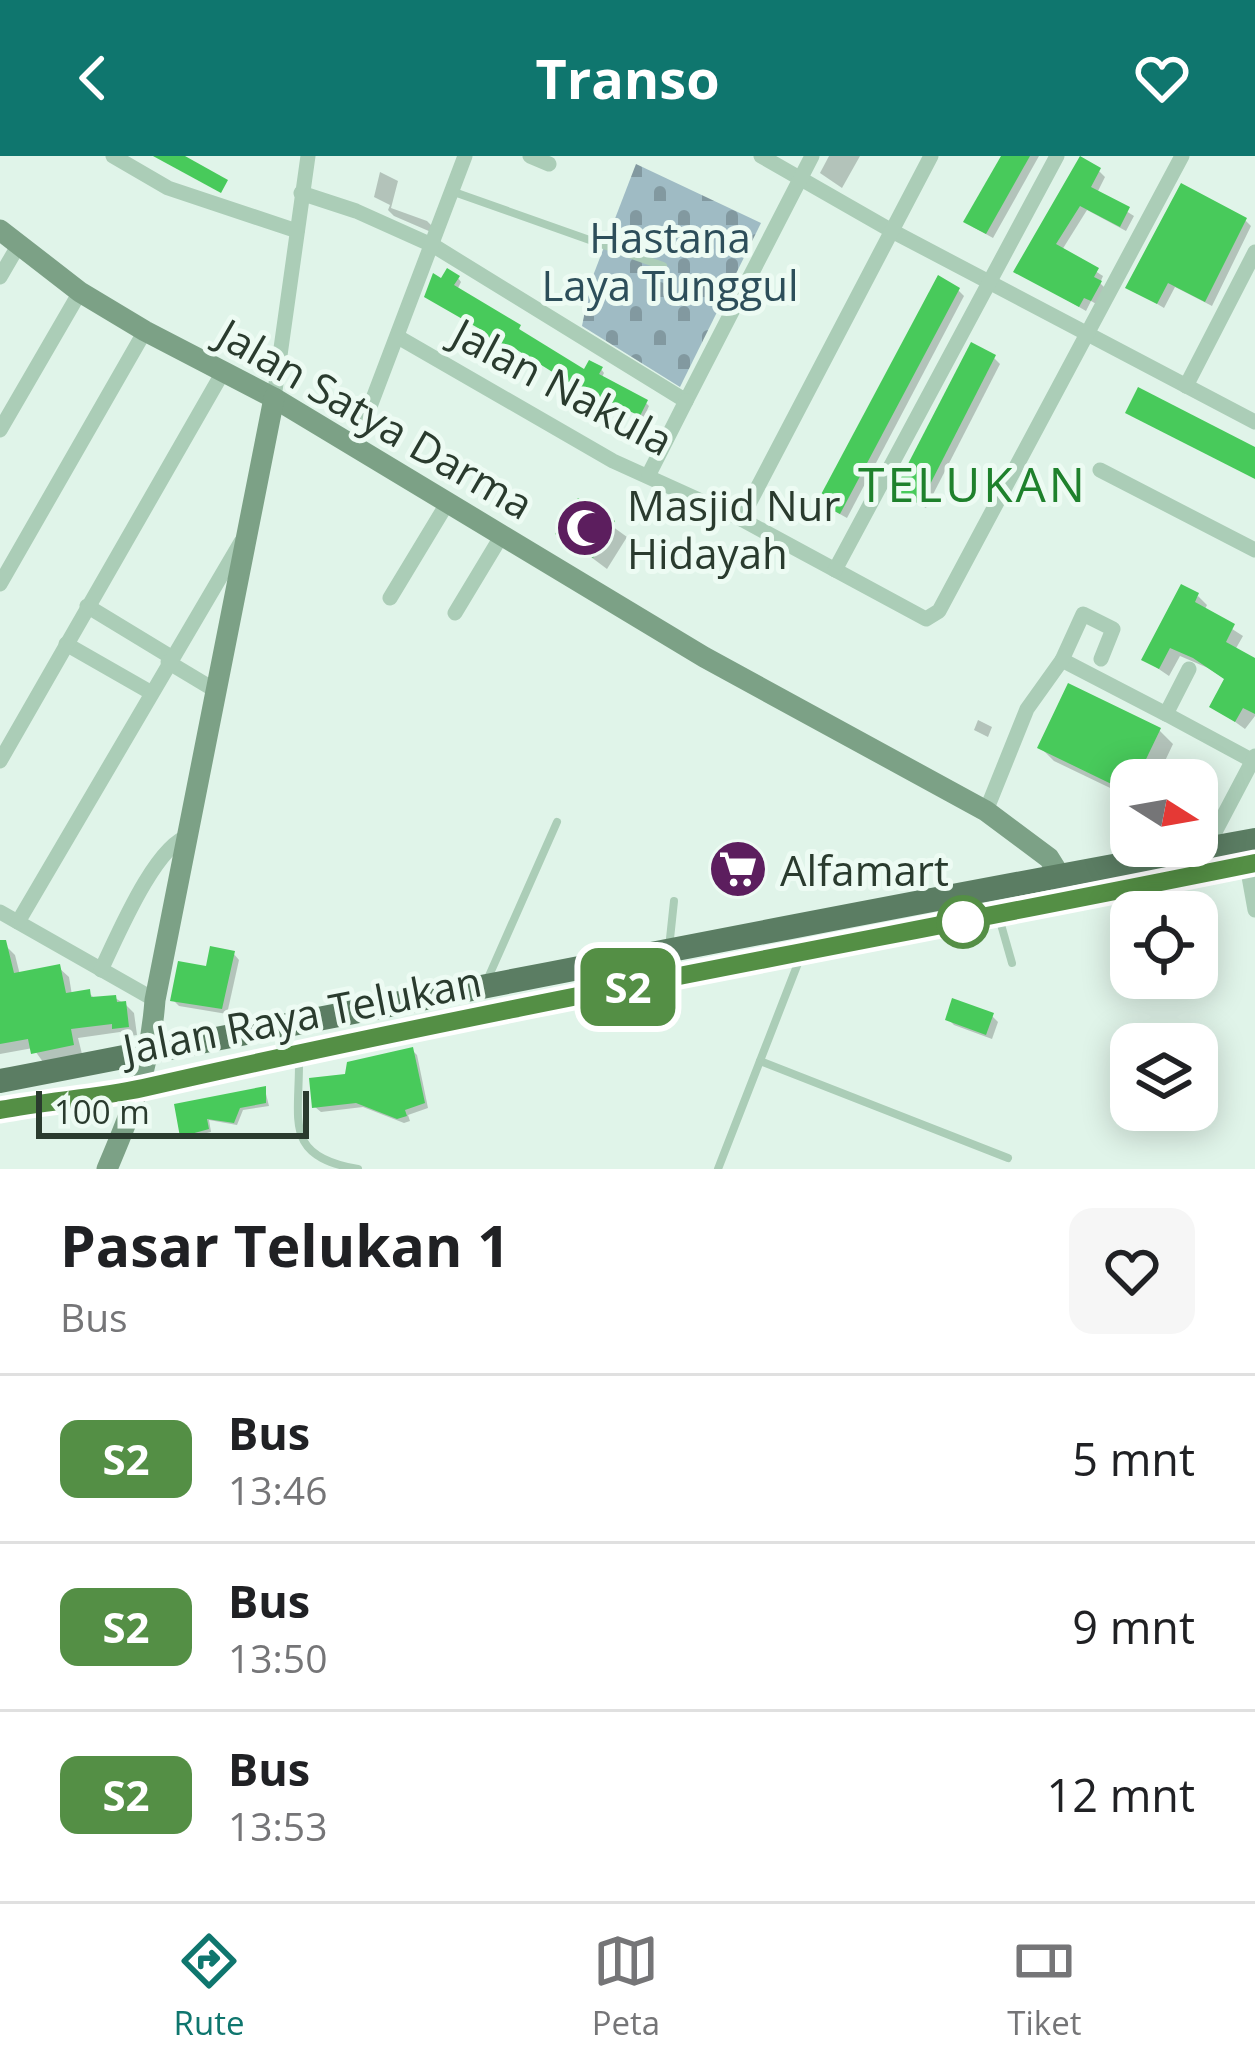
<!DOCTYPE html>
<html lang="id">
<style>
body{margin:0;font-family:"Open Sans",sans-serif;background:#f6f6f6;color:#202124;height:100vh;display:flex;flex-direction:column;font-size:45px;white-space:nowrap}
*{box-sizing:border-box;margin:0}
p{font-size:39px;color:#757577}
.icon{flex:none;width:66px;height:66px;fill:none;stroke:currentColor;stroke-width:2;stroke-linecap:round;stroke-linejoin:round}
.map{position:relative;height:1013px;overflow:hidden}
.sheet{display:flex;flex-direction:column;background:#fff;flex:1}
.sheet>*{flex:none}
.badge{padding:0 24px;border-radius:18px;font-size:42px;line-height:78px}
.needle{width:78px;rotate:101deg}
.buttons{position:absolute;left:1110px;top:603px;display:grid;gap:24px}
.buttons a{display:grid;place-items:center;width:108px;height:108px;border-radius:24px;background:#fff;box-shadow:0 6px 30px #0003;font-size:60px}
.scale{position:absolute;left:36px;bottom:30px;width:273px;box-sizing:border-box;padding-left:12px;border:6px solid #2a3b2e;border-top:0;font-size:33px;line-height:42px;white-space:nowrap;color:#2a3b2e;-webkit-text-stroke:9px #edfbf3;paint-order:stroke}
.map>.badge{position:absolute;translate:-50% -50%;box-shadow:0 0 0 6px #fff}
.round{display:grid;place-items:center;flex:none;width:126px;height:126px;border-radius:24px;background:#f6f6f6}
.summary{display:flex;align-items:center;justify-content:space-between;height:204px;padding:0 60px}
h1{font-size:57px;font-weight:700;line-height:90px}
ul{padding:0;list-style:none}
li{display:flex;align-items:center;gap:36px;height:168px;padding:0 60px;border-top:3px solid #e0e0e0}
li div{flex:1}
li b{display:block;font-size:45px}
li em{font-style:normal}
li .badge{min-width:132px;font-weight:700;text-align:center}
header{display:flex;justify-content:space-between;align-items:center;height:156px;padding:0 60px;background:#0f766e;color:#fff;font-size:54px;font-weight:700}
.dock{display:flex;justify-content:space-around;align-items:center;height:168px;border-top:3px solid #e0e0e0;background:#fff;font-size:33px;color:#757577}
.dock a{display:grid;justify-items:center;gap:6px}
.dock .current{color:#0f766e}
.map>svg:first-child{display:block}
.cemetery{fill:url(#cemetery-stones)}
.shadow{fill:#0003}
.building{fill:#48ca5b}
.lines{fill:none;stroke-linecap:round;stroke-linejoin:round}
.lane{stroke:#abcdb7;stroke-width:8}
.street{stroke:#abcdb7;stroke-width:15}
.secondary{stroke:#7ca186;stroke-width:21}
.primary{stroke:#5b7d63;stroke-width:24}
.line-casing{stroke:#fff;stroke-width:27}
.line{stroke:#548f45;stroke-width:18}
.stop-dot{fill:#fff;stroke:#548f45;stroke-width:6}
.labels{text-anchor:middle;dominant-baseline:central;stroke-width:10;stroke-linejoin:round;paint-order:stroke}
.park-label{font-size:42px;fill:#2d4e5a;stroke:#edfbf3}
.street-label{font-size:42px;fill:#2a3b2e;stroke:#edfbf3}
.poi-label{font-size:42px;fill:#2a3b2e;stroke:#edfbf3;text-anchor:start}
.quarter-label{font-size:48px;letter-spacing:3px;fill:#1e812c;stroke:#edfbf3}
</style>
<header><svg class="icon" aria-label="back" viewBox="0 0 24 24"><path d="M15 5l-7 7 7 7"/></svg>Transo<svg class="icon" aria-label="heart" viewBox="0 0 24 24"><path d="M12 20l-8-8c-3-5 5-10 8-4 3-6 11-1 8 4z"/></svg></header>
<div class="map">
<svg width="1255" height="1013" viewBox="0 0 1255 1013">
<defs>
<pattern id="cemetery-stones" width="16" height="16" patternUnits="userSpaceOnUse" patternTransform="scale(3)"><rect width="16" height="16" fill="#9fbbc4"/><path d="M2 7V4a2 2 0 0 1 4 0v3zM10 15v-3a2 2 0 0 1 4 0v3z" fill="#8299a0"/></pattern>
</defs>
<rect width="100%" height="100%" fill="#e0f4e9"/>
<!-- cemetery -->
<polygon class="cemetery" points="636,8 761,67 680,231 582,170 591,125"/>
<!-- shadow -->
<g class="shadow">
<polygon points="829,0 860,0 842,32 820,17"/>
<polygon points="1004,0 1039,0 993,82 973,71"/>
<polygon points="1099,15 1105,21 1097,37 1134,60 1126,75 1087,54 1062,94 1103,120 1100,127 1106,133 1098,149 1091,145 1086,155 1017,115"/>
<polygon points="380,16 398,25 391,52 427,65 433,71 431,76 394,60 388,54 390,49 374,41"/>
<polygon points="1245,64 1251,70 1212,150 1175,131 1164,152 1129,131"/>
<polygon points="458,122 461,126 457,134 519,172 521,178 585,217 601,213 604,217 601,223 646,247 649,250 644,261 582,232 513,190 510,195 490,183 489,176 443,126"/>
<polygon points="958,134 964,140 847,362 827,351 821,345"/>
<polygon points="994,202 1000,208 926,352 904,340 898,334"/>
<polygon points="579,346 627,381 607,413 559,377"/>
<polygon points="1198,440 1207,449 1204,455 1243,480 1235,494 1255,505 1255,560 1245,573 1213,550 1227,524 1208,512 1180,500 1169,520 1144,503"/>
<polygon points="978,564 992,571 988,581 974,574"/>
<polygon points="1159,574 1173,588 1156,624 1131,624 1131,642 1054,605 1041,592"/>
<polygon points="6,790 15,799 20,819 59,812 69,821 72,839 89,837 96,844 115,842 125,848 134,857 137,879 124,881 120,876 78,882 82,898 43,906 33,892 0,898 0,791"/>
<polygon points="233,797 239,804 227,858 179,850 173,844"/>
<polygon points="992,860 998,866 992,883 954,869 948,863"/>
<polygon points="412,894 417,899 428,952 408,959 410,965 404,967 363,951 321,956 315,951 348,921"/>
<polygon points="265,934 269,950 243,954 237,969 209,964 211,976 186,982 183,979 178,951"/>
</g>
<!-- building -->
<g class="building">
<polygon points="153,0 185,0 228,24 221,37"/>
<polygon points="1001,0 1030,0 986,78 963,66"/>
<polygon points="1080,0 1101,12 1091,31 1130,51 1120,71 1080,50 1056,88 1099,112 1094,121 1102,125 1091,145 1084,142 1079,151 1013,116"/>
<polygon points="1181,27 1247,62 1205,146 1168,127 1157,148 1125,132"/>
<polygon points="447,112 460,120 454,129 521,169 519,173 584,213 589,204 603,211 599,218 648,244 640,260 575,230 509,189 506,194 483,180 485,176 424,141 433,117 441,122"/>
<polygon points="938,119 960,132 840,358 817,346"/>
<polygon points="971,186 996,199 920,348 894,335"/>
<polygon points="1138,231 1255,291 1255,323 1125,257"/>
<polygon points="578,342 615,365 593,402 555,378"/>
<polygon points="1181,428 1199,437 1195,446 1235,468 1226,486 1255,502 1255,558 1243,552 1235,566 1209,551 1224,523 1193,502 1170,492 1159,513 1141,504"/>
<polygon points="1068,527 1161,572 1136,624 1131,624 1130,637 1037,592"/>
<polygon points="0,784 6,784 14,817 60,808 66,837 90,833 91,841 116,839 117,846 126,845 129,871 112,873 112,868 71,873 74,889 31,898 28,883 0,888"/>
<polygon points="210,790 235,795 222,853 170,845 178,805 206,810"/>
<polygon points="952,842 994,857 986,879 945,864"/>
<polygon points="413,891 425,947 405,954 407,960 397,963 356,947 312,952 309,922 345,918 347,906"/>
<polygon points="266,930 266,947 240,952 234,967 207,963 209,973 180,981 174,948"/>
</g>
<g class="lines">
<!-- lane -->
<g class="lane">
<polyline points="454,36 663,110"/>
<polyline points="1000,765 1012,807"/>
<polyline points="669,792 674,745"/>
<polyline points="488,822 557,666"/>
<path d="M 299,901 C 300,965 282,1000 358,1013"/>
<polyline points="760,905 1008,1002"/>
<polyline points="718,1013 800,802"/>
</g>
<!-- street -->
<g class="street">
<polyline points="113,0 168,32 297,75"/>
<polyline points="530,0 549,8"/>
<polyline points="761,0 892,75 1255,266"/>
<polyline points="301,37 356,55 434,90 686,245 812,0"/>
<polyline points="0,121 18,90"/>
<polyline points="398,181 613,305 741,363 926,463 939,455 1182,0"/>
<polyline points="1186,230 1255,96"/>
<polyline points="274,242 308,0"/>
<polyline points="0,274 80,136"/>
<polyline points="355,290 465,0"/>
<polyline points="1100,314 1255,394"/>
<polyline points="649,318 686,245"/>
<polyline points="741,363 931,0"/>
<polyline points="835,414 1057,0"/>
<polyline points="0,428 145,175"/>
<polyline points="390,442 448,346"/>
<polyline points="87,450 171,501"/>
<polyline points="455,457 502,379"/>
<polyline points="66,488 150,536"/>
<polyline points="1062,504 1166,558"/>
<polyline points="168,506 218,536"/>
<polyline points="1189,513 1166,558 1253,605"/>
<polyline points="0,605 223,216"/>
<polyline points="986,655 1027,553 1062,504 1083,458 1113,473 1101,503"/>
<polyline points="1206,693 1255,600"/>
<polyline points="1246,704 1255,754"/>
<polyline points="0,756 155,844"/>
<polyline points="18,766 241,386"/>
<path d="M 101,814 C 117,781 155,689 189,680"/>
</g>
<!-- secondary -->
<g class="secondary">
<polyline points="0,74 80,136 145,175 274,242 704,501 986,655 1049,702 1059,718 1063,734"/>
<path d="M 107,1013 C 133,952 150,911 155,844 L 274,242"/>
</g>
<!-- primary -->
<g class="primary">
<path d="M 0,925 C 418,844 836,760 1255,684"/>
<path d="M 0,954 C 47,945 96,942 143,932 C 512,848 885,783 1255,707"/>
</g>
</g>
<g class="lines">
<!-- line casing -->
<g class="line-casing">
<path id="line" d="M 0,954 C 47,945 96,942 143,932 C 512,848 885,782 1255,707"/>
</g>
<!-- line -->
<use href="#line" class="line"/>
</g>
<!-- icons -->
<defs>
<g id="mosque-disc" transform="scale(3)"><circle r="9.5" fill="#5c1e5e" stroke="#edfbf3"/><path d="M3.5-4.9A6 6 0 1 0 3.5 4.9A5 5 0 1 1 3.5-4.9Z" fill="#fff"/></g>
<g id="supermarket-disc" transform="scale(3)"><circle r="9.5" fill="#5c1e5e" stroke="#edfbf3"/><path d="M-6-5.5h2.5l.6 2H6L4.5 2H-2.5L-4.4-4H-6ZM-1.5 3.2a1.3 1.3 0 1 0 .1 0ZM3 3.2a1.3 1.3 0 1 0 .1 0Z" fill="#fff"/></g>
</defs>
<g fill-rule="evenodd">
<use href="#mosque-disc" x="585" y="372"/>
<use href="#supermarket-disc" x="738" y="713"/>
</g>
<!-- markers -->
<circle class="stop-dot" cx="963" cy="766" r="24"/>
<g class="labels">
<!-- park labels -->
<g class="park-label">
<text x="670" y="80">Hastana<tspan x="670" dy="48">Laya Tunggul</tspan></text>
</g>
<!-- street labels -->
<g class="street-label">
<text transform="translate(563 230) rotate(28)">Jalan Nakula</text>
<text transform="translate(376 262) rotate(30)">Jalan Satya Darma</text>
<text transform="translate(302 858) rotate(-11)">Jalan Raya Telukan</text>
</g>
<!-- poi labels -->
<g class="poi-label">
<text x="627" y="348">Masjid Nur<tspan x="627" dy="48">Hidayah</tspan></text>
<text x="780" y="713">Alfamart</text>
</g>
<!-- quarter labels -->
<g class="quarter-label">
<text x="973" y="327">TELUKAN</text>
</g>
</g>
</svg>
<div class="buttons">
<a><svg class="needle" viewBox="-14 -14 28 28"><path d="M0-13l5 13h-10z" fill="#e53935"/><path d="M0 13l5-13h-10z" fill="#757577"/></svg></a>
<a><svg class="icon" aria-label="locate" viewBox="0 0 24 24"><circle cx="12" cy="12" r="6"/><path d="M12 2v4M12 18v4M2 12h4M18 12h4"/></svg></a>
<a><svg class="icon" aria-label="layers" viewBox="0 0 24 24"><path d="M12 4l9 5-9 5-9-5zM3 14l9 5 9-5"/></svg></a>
</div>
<div class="scale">100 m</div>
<b class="badge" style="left:628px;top:831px;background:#548f45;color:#fff">S2</b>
</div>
<section class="sheet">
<div class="summary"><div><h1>Pasar Telukan 1</h1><p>Bus</p></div><a class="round"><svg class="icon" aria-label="heart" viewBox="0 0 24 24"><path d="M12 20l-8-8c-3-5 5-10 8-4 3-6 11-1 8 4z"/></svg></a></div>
<ul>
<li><span class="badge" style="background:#548f45;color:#fff">S2</span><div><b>Bus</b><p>13:46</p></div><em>5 mnt</em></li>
<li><span class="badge" style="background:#548f45;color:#fff">S2</span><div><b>Bus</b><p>13:50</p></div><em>9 mnt</em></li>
<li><span class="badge" style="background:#548f45;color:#fff">S2</span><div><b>Bus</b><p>13:53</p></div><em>12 mnt</em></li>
</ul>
</section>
<nav class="dock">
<a class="current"><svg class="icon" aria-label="directions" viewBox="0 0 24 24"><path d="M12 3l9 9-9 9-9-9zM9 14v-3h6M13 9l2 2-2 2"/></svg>Rute</a>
<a><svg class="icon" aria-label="map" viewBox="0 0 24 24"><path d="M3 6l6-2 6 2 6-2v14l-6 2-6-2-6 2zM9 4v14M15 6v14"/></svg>Peta</a>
<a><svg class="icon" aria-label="tickets" viewBox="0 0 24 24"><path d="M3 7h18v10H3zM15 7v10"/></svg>Tiket</a>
</nav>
